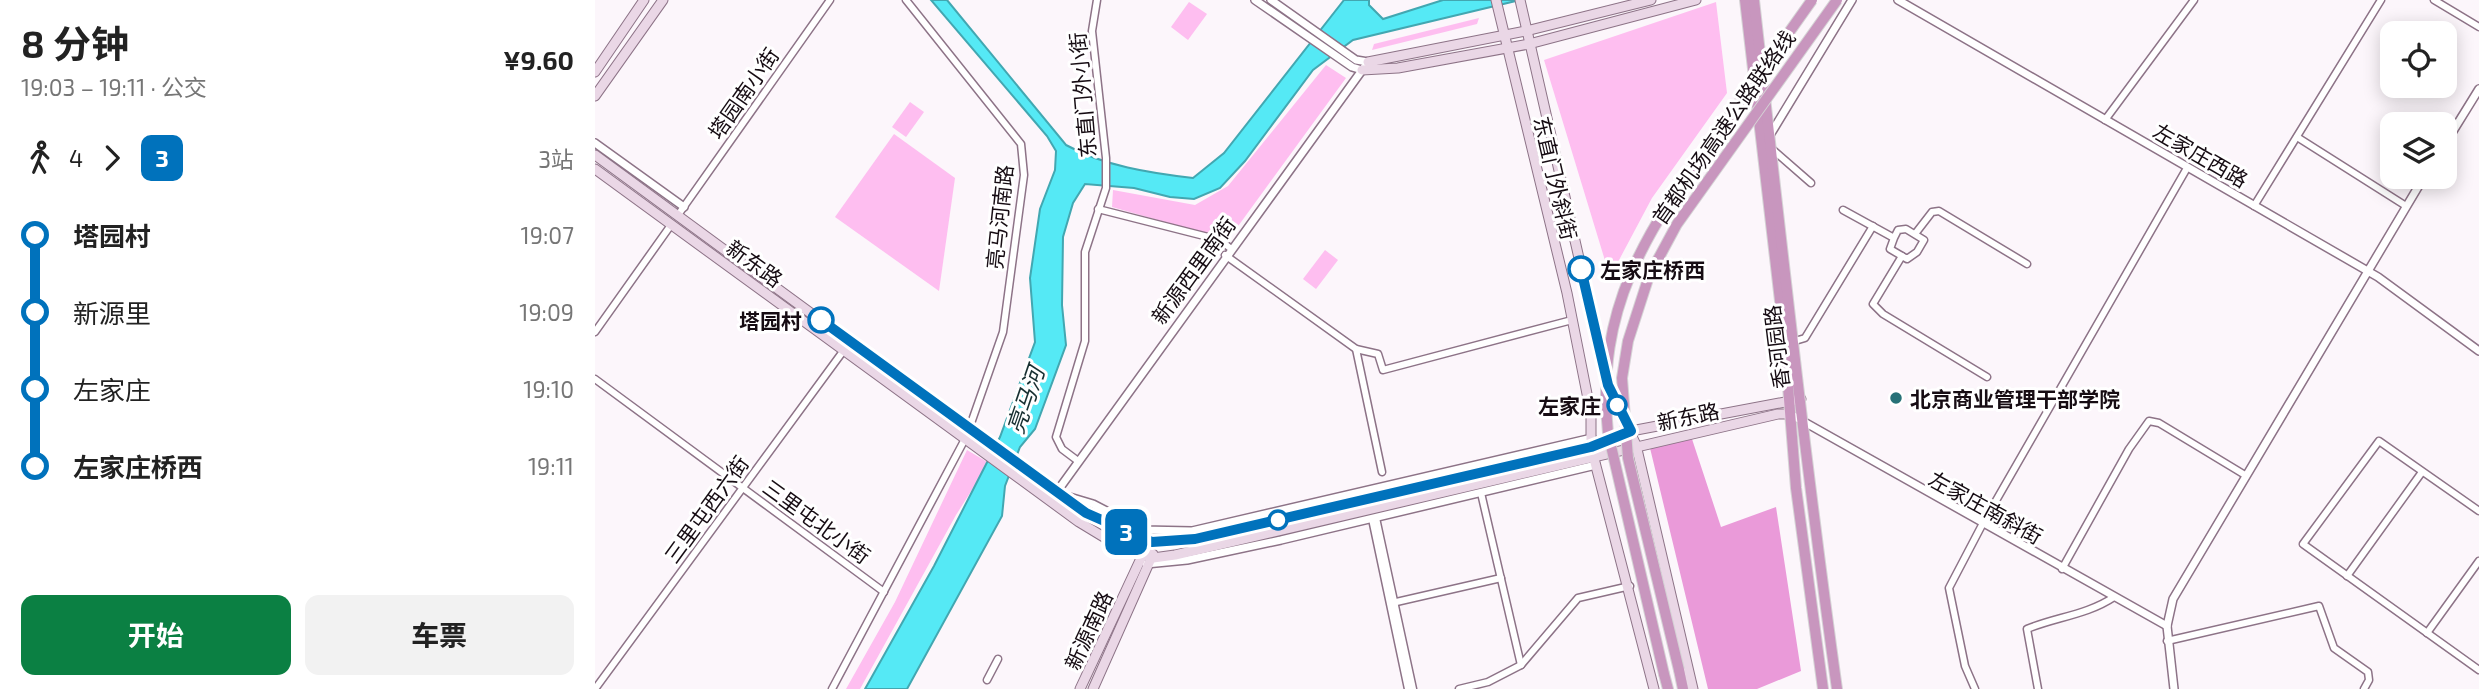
<!DOCTYPE html>
<html lang="zh">
<meta charset="utf-8">
<style>
body{margin:0;font-family:"Exo 2","Noto Sans SC",sans-serif;background:#f2f2f2;color:#222;height:100vh;display:flex;flex-direction:column;font-size:26px;white-space:nowrap}
*{box-sizing:border-box;margin:0}
p{font-size:23px;color:#767676}
.icon{flex:none;width:38px;height:38px;fill:none;stroke:currentColor;stroke-width:2;stroke-linecap:round;stroke-linejoin:round}
.map{position:relative;flex:1;overflow:hidden}
.details{display:flex;flex-direction:column;background:#fff;width:595px}
.details>*{flex:none}
.badge{padding:0 14px;border-radius:10px;font-size:24px;line-height:46px}
.fabs{position:absolute;left:1785px;top:21px;display:grid;gap:14px}
.fabs a{display:grid;place-items:center;width:77px;height:77px;border-radius:14px;background:#fff;box-shadow:0 4px 18px #0003;font-size:35px}
.map>.badge{position:absolute;translate:-50% -50%;box-shadow:0 0 0 4px #fff}
.legs{display:flex;align-items:center;gap:10px;height:77px;padding:0 21px;font-size:23px}
.legs p{margin-inline-start:auto}
.head{display:flex;align-items:center;justify-content:space-between;height:119px;padding:0 21px}
h1{font-size:38px;font-weight:700;line-height:52px}
.button{display:flex;gap:14px;margin-top:auto;padding:14px 21px}
.button a{flex:1;height:80px;border-radius:14px;background:#0b8043;color:#fff;font-size:28px;font-weight:700;line-height:80px;text-align:center}
.button a+a{background:#f2f2f2;color:#222}
ul{padding:0 21px;list-style:none}
li{display:flex;align-items:center;gap:24px;height:77px;font-size:26px}
li i{display:grid;place-items:center;width:10px;height:100%;margin:0 9px;background:currentColor}
li i::after{content:'';width:18px;height:18px;margin:-9px;border:5px solid;border-radius:50%;background:#fff}
li p{margin-inline-start:auto}
li:first-child i{background:linear-gradient(#0000 50%,currentColor 0)}
li:last-child i{background:linear-gradient(currentColor 50%,#0000 0)}
main{display:flex;flex:1;min-height:0}
.map>svg:first-child{display:block}
.green{fill:#febef0}
.forest{fill:#ea9ad9}
.water{fill:#55e9f5;stroke:#42a7b1;stroke-width:2}
.lines{fill:none;stroke-linecap:round;stroke-linejoin:round}
.minor-casing{stroke:#8d7387;stroke-width:9}
.tertiary-casing{stroke:#8d7387;stroke-width:10}
.secondary-casing{stroke:#8d7387;stroke-width:11}
.trunk-casing{stroke:#d5d3d5;stroke-width:12}
.minor{stroke:#fff;stroke-width:6}
.tertiary{stroke:#fff;stroke-width:7}
.secondary{stroke:#ead7e6;stroke-width:9}
.trunk{stroke:#c896be;stroke-width:10}
.trunk-bridge-casing{stroke:#d5d3d5;stroke-width:12;stroke-linecap:butt}
.trunk-bridge{stroke:#c896be;stroke-width:10}
.line-1-casing{stroke:#fff;stroke-width:16}
.line-1{stroke:#0072bc;stroke-width:10}
.stop-1-dot{fill:#fff;stroke:#0072bc;stroke-width:3.5}
.poi-dot{fill:#277177;stroke:#fff;stroke-width:2.5}
.labels{text-anchor:middle;dominant-baseline:central;stroke-width:6;stroke-linejoin:round;paint-order:stroke}
.street-label{font-size:21px;fill:#160c13;stroke:#fff}
.stop-label{font-size:21px;font-weight:bold;fill:#160c13;stroke:#fff;text-anchor:end}
.poi-label{font-size:21px;font-weight:bold;fill:#160c13;stroke:#fff;text-anchor:start}
.water-label{font-size:23px;font-style:italic;fill:#172f31;stroke:#fff}
</style>
<main>
<section class="details">
<div class="head"><div><h1>8 分钟</h1><p>19:03 – 19:11 · 公交</p></div><b>¥9.60</b></div>
<div class="legs"><svg class="icon" aria-label="walk" viewBox="0 0 24 24"><circle cx="13" cy="4" r="2"/><path d="M13 8l-2 6 4 7M11 14l-3 7M7 12l3-4h3l4 4"/></svg>4<svg class="icon" aria-label="forward" viewBox="0 0 24 24"><path d="M9 5l7 7-7 7"/></svg><b class="badge" style="background:#0072bc;color:#fff">3</b><p>3站</p></div>
<ul>
<li><i style="color:#0072bc"></i><b>塔园村</b><p>19:07</p></li>
<li><i style="color:#0072bc"></i><span>新源里</span><p>19:09</p></li>
<li><i style="color:#0072bc"></i><span>左家庄</span><p>19:10</p></li>
<li><i style="color:#0072bc"></i><b>左家庄桥西</b><p>19:11</p></li>
</ul>
<div class="button"><a>开始</a><a>车票</a></div>
</section>
<div class="map">
<svg width="1884" height="689" viewBox="0 0 1884 689">
<rect width="100%" height="100%" fill="#fcf6fb"/>
<!-- green -->
<g class="green">
<polygon points="594,2 612,14 593,40 576,27"/>
<polygon points="1121,2 1132,93 1057,198 1015,277 949,60"/>
<polygon points="884,18 882,24 777,50 779,44"/>
<polygon points="731,65 751,78 633,240 517,207 518,190 600,205 633,186"/>
<polygon points="315,102 329,112 311,137 297,127"/>
<polygon points="299,134 360,178 344,291 240,217"/>
<polygon points="730,250 743,260 721,289 708,279"/>
<polygon points="372,450 394,463 361,515 265,689 251,689 300,602"/>
</g>
<!-- forest -->
<polygon class="forest" points="1097,439 1126,527 1181,507 1206,671 1162,689 1113,689 1055,448"/>
<!-- water -->
<path class="water" d="M 336,0 L 352,0 L 471,145 C 509,166 555,173 598,178 L 629,153 L 749,0 L 774,0 L 774,5 L 788,19 L 848,0 L 925,0 L 758,40 L 718,70 L 650,161 L 625,188 L 599,199 L 575,197 L 539,188 L 490,184 L 478,203 L 468,237 L 467,305 L 471,345 L 440,429 L 425,447 L 410,486 L 407,516 L 312,689 L 270,689 L 339,566 L 405,437 L 440,342 L 435,278 L 445,209 L 460,170 L 461,151 L 452,136 Z"/>
<g class="lines">
<!-- minor casing -->
<g class="minor-casing">
<g id="minor">
<polyline points="311,0 426,144 429,175 408,332 374,429"/>
<polyline points="1839,0 1884,27"/>
<polyline points="1510,120 1599,0"/>
<polyline points="1702,137 1811,206"/>
<polyline points="1177,149 1216,183"/>
<polyline points="1659,206 1786,0"/>
<polyline points="503,209 625,240 635,248"/>
<polyline points="1248,210 1299,238 1295,249 1312,259 1322,252 1329,240 1311,229 1303,230 1299,238"/>
<polyline points="83,215 235,0"/>
<polyline points="1320,234 1337,212 1344,211 1432,264"/>
<polyline points="630,255 761,349 783,354 788,370 977,320"/>
<polyline points="1307,256 1278,304 1288,314 1392,377"/>
<polyline points="0,332 76,225"/>
<polyline points="1200,341 1210,338 1278,226"/>
<polyline points="761,349 787,472"/>
<polyline points="0,379 289,592"/>
<polyline points="483,461 467,449 461,437 490,341 490,252 511,188 511,158 497,31 502,0"/>
<polyline points="886,493 926,665"/>
<polyline points="1884,511 1784,441 1708,544 1884,670"/>
<polyline points="781,518 818,689"/>
<polyline points="777,519 813,689"/>
<polyline points="1467,569 1534,449 1554,421 1564,423 1650,475"/>
<polyline points="1752,576 1827,472"/>
<polyline points="797,603 906,578"/>
<polyline points="1832,633 1884,561"/>
<polyline points="1572,641 1724,606 1739,648 1773,672 1774,680 1769,689"/>
<polyline points="392,680 403,659"/>
<polyline points="0,689 249,350"/>
<polyline points="237,689 370,439"/>
<polyline points="864,689 893,682 926,665 983,598 1035,586"/>
<polyline points="1380,689 1370,666 1354,588 1387,525 1592,168"/>
<path d="M 1443,689 L 1432,629 C 1461,617 1492,615 1519,597"/>
</g>
</g>
<!-- tertiary casing -->
<g class="tertiary-casing">
<g id="tertiary">
<polyline points="660,0 757,67 767,70"/>
<polyline points="676,0 761,60 773,62 461,493 498,504 548,530 597,531 997,438"/>
<polyline points="1303,0 1783,277 1884,351"/>
<polyline points="1175,135 1257,0"/>
<polyline points="0,143 89,207"/>
<polyline points="1850,144 1884,89"/>
<polyline points="1195,414 1572,626"/>
<polyline points="551,564 592,560 686,540 1001,465"/>
<polyline points="1579,689 1572,626 1578,599 1829,177"/>
</g>
</g>
<!-- secondary casing -->
<g class="secondary-casing">
<g id="secondary">
<polyline points="901,0 972,293 996,414 996,447 1059,689"/>
<polyline points="925,0 1013,385 1041,445 1098,689"/>
<polyline points="773,62 931,31 1056,0"/>
<polyline points="767,70 803,68 934,44 1101,0"/>
<polyline points="0,72 49,0"/>
<polyline points="0,96 68,0"/>
<polyline points="0,155 461,493 517,527 557,542 600,539 996,447 1036,431 1206,399"/>
<polyline points="0,169 484,522 512,539 548,554 558,558 580,555 1183,414 1195,414"/>
<polyline points="485,689 548,554 557,542"/>
<polyline points="498,689 558,554"/>
</g>
</g>
<!-- trunk casing -->
<g class="trunk-casing">
<g id="trunk">
<polyline points="1150,0 1189,335 1201,488 1228,689"/>
<path d="M 1159,0 C 1185,230 1210,460 1242,689"/>
<polyline points="1084,670 1088,689"/>
<polyline points="1069,674 1073,689"/>
</g>
</g>
<!-- minor -->
<use href="#minor" class="minor"/>
<!-- tertiary -->
<use href="#tertiary" class="tertiary"/>
<!-- secondary -->
<use href="#secondary" class="secondary"/>
<!-- trunk -->
<use href="#trunk" class="trunk"/>
<!-- trunk-bridge casing -->
<g class="trunk-bridge-casing">
<g id="trunk-bridge">
<polyline points="1084,670 1033,458 1027,378 1033,341 1054,276 1082,224 1242,0"/>
<path d="M 1069,674 L 1013,433 C 1000,308 1051,232 1121,135 C 1153,90 1185,45 1217,0"/>
</g>
</g>
<!-- trunk-bridge -->
<use href="#trunk-bridge" class="trunk-bridge"/>
</g>
<g class="lines">
<!-- line-1 casing -->
<g class="line-1-casing">
<polyline id="line-1" points="226,320 491,513 557,542 600,539 996,447 1036,431 1013,385 986,269"/>
</g>
<!-- line-1 -->
<use href="#line-1" class="line-1"/>
</g>
<!-- markers -->
<g class="stop-1-dot">
<circle cx="986" cy="269" r="12"/>
<circle cx="226" cy="320" r="12"/>
<circle cx="1022" cy="405" r="9"/>
<circle cx="683" cy="520" r="9"/>
</g>
<circle class="poi-dot" cx="1301" cy="398" r="7"/>
<g class="labels">
<!-- street labels -->
<g class="street-label">
<text transform="translate(148 93) rotate(-55)">塔园南小街</text>
<text transform="translate(487 95) rotate(-95)">东直门外小街</text>
<text transform="translate(1128 127) rotate(-55)">首都机场高速公路联络线</text>
<text transform="translate(1606 155) rotate(30)">左家庄西路</text>
<text transform="translate(961 178) rotate(77)">东直门外斜街</text>
<text transform="translate(404 217) rotate(-84)">亮马河南路</text>
<text transform="translate(160 263) rotate(36)">新东路</text>
<text transform="translate(598 270) rotate(-54)">新源西里南街</text>
<text transform="translate(1181 347) rotate(-97)">香河园路</text>
<text transform="translate(1093 416) rotate(-12)">新东路</text>
<text transform="translate(1391 507) rotate(29)">左家庄南斜街</text>
<text transform="translate(111 509) rotate(-54)">三里屯西六街</text>
<text transform="translate(222 521) rotate(36)">三里屯北小街</text>
<text transform="translate(493 630) rotate(-65)">新源南路</text>
</g>
<!-- stop labels -->
<g class="stop-label">
<text x="1005" y="269" text-anchor="start">左家庄桥西</text>
<text x="207" y="320">塔园村</text>
<text x="1006" y="405">左家庄</text>
</g>
<!-- poi labels -->
<g class="poi-label">
<text x="1315" y="398">北京商业管理干部学院</text>
</g>
<!-- water labels -->
<g class="water-label">
<text transform="translate(430 400) rotate(-71)">亮马河</text>
</g>
</g>
</svg>
<div class="fabs">
<a><svg class="icon" aria-label="locate" viewBox="0 0 24 24"><circle cx="12" cy="12" r="6"/><path d="M12 2v4M12 18v4M2 12h4M18 12h4"/></svg></a>
<a><svg class="icon" aria-label="layers" viewBox="0 0 24 24"><path d="M12 4l9 5-9 5-9-5zM3 14l9 5 9-5"/></svg></a>
</div>
<b class="badge" style="left:531px;top:532px;background:#0072bc;color:#fff">3</b>
</div>
</main>
